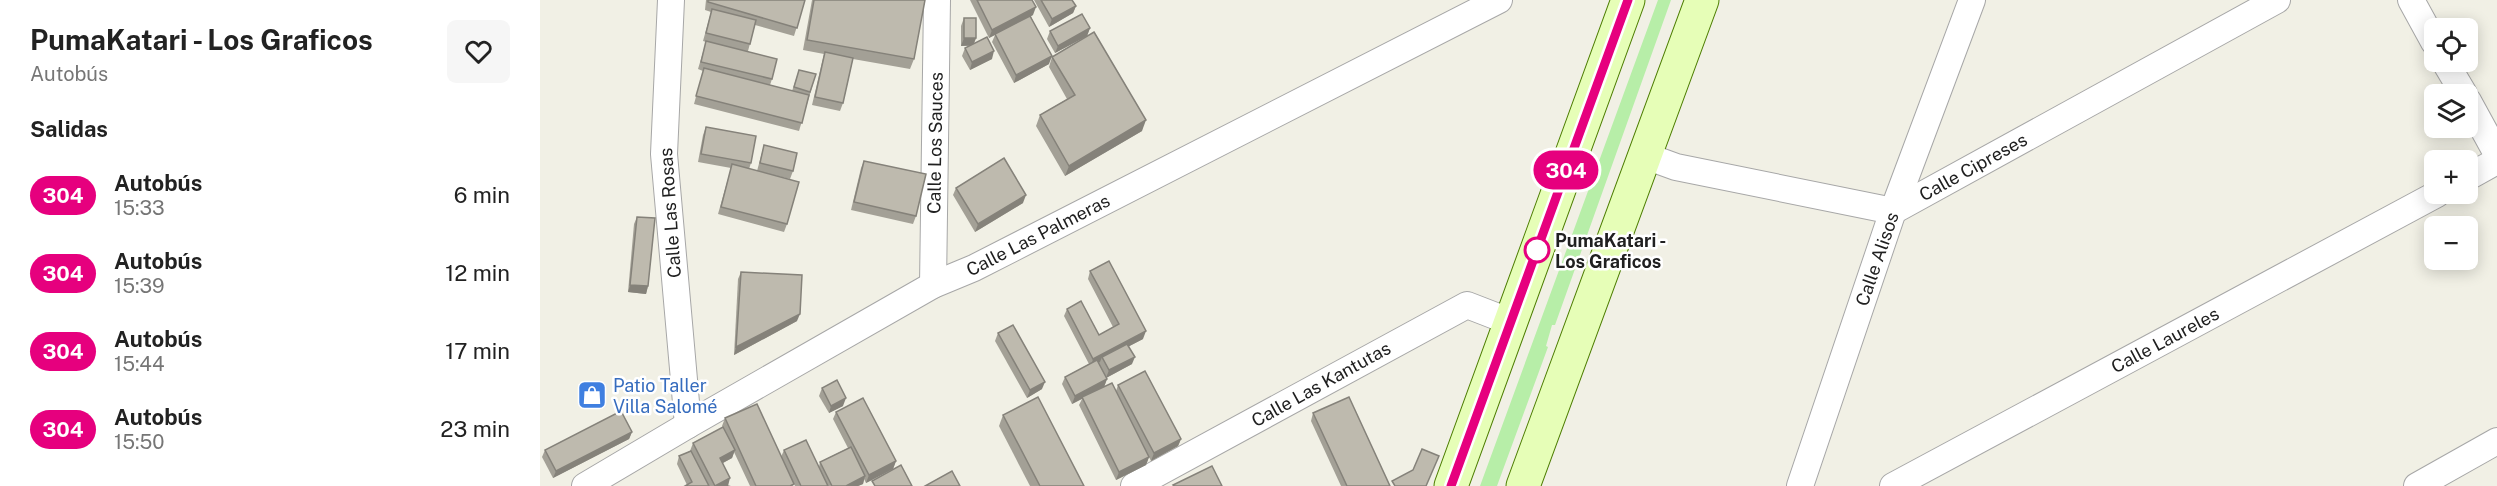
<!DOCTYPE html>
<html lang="es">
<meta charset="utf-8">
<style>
body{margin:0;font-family:"Public Sans",sans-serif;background:#f6f6f6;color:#222;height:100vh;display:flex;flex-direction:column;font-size:22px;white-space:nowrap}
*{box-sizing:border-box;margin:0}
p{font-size:20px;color:#767676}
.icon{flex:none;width:33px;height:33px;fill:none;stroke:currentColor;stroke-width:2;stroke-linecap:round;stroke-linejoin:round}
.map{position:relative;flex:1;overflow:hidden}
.drawer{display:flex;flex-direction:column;background:#fff;width:540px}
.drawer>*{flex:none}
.badge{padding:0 12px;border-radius:20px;font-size:21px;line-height:39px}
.controls{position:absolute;left:1884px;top:18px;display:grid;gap:12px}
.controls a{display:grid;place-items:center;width:54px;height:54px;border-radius:9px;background:#fff;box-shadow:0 3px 15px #0003;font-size:30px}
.map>.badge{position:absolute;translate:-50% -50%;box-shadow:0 0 0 3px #fff}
h2{padding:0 30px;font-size:22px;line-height:54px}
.round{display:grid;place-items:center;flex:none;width:63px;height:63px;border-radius:9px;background:#f6f6f6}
.summary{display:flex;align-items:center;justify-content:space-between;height:102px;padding:0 30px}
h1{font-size:28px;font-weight:700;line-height:45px}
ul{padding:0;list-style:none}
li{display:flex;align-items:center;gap:18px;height:78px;padding:0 30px}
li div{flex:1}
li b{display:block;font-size:22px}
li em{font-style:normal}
li .badge{min-width:66px;font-weight:700;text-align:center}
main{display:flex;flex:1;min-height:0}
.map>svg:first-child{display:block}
.grass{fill:#b7eea8}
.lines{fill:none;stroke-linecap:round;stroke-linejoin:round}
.street-casing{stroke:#a7a7a7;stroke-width:28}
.secondary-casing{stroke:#4c7d00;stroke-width:35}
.street{stroke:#fff;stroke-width:26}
.secondary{stroke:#e6feb7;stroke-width:33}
.wall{fill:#a3a096}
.shaded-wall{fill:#85827a}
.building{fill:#bebaae;stroke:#85827a;stroke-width:1.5}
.line-casing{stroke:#fff;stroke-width:14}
.line{stroke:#e6007e;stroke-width:9}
.stop-dot{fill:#fff;stroke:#e6007e;stroke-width:3}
.labels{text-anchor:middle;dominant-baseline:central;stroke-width:5;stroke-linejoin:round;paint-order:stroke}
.street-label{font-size:18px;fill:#202020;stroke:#fff}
.stop-label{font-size:18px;font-weight:bold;fill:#202020;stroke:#fff;text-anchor:start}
.shop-label{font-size:18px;fill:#366cbe;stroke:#fff;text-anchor:start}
</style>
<main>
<section class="drawer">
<div class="summary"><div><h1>PumaKatari - Los Graficos</h1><p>Autobús</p></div><a class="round"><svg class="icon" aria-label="heart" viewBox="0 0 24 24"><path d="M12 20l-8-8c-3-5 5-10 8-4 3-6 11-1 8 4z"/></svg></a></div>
<h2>Salidas</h2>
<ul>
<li><span class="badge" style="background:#e6007e;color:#fff">304</span><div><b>Autobús</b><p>15:33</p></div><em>6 min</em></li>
<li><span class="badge" style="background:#e6007e;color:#fff">304</span><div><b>Autobús</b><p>15:39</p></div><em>12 min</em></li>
<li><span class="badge" style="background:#e6007e;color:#fff">304</span><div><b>Autobús</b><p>15:44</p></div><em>17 min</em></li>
<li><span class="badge" style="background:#e6007e;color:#fff">304</span><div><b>Autobús</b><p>15:50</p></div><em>23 min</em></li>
</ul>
</section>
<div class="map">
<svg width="1957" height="486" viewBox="0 0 1957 486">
<rect width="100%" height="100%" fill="#f1f0e5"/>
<!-- grass -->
<polygon class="grass" points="1118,0 1131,0 1015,325 1012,325 1006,346 1008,347 957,486 940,486"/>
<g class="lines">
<!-- street casing -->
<g class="street-casing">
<g id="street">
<polyline points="131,0 124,154 148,425"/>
<polyline points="1871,0 1894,42"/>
<polyline points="1905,62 1924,94"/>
<polyline points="1928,101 1957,154"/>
<polyline points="1103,155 1136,167 1353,211 1737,0"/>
<polyline points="1928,177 1957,161"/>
<polyline points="393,285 397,0"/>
<polyline points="45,486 148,425 393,285 434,268 959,0"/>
<polyline points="594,486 927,305 971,322"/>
<polyline points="1260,486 1353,211 1432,0"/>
<polyline points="1353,486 1897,194"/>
<polyline points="1877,486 1957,441"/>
</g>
</g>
<!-- secondary casing -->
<g class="secondary-casing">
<g id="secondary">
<polyline points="911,486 1088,0"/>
<polyline points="983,486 1162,0"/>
</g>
</g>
<!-- street -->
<use href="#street" class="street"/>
<!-- secondary -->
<use href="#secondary" class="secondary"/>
</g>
<!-- wall -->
<g class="wall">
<polygon points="166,0 265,0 254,36 215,25 208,51 232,79 230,85 252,91 259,70 276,74 259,131 154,104 163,71 158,69 166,42 163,41 171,12 165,10"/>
<polygon points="272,0 385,0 374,59 370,69 313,59 303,103 300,111 272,105 284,54 263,50"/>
<polygon points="430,0 492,0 493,15 491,16 509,64 474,83 452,42 455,35 449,38"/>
<polygon points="494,0 532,0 536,6 533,13 509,27"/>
<polygon points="424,18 436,38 434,44 452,59 430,70 422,56 425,48 430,46 421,46 421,26"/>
<polygon points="550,28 547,36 515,53 507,39 510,31"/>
<polygon points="512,57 602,131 525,176 496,126 500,115 527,99 509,67"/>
<polygon points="166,127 211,163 209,169 247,224 244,232 178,214 191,168 158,162 163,135"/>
<polygon points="224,145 253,171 250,179 217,171"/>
<polygon points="324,161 376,216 373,224 311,210 321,168"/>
<polygon points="416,188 483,203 435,232 413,195"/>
<polygon points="97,217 108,286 106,294 88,292 94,224"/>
<polygon points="550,271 603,339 589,346 592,364 566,378 567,379 564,387 576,391 578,385 641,439 638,446 611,461 609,457 606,465 576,480 539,405 542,399 532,404 522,384 525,377 549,364 524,316 527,309 559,335 573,327 548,279"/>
<polygon points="201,272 257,321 194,355 198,279"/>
<polygon points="458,333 502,389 487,398 455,341"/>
<polygon points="282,388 303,406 289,413 279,396"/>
<polygon points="296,412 356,461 353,469 326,483 324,479 323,484 318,486 255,486 254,484 253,486 210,486 194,452 192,458 183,463 188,485 191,486 145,486 147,485 137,464 139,456 150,451 153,443 184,429 182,426 185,418 241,457 244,450 279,467 280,462 308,448 293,419"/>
<polygon points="773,413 850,486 801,486 771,421"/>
<polygon points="463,415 544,486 490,486 459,426"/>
<polygon points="92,432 89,439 13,478 2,457 5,450"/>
</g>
<!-- shaded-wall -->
<g class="shaded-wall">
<polygon points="536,6 533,13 509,27 512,19"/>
<polygon points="496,7 493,15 449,38 452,30"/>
<polygon points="550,28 547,36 515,53 518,46"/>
<polygon points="424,38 436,38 433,45 421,46"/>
<polygon points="454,51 452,59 430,70 432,62"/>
<polygon points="512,56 509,64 474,83 476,75"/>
<polygon points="606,120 602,131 525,176 529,166"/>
<polygon points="486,195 483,203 435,232 438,224"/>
<polygon points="90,285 108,286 106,294 88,292"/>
<polygon points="260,314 257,321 194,355 196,347"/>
<polygon points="606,331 603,339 563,360 562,357 560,362 551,367 553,359"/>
<polygon points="595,357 592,364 566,378 569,370"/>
<polygon points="567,379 564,387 532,404 535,396"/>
<polygon points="505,382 502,389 487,398 490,390"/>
<polygon points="306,398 303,406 289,413 291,406"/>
<polygon points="92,432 89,439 13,478 16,471"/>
<polygon points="641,439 638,446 611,461 614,453"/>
<polygon points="195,450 192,458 177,466 180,458"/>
<polygon points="609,457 606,465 576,480 579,472"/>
<polygon points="356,461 353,469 326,483 329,475"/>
<polygon points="325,476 323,484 318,486 306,486"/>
<polygon points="190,478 188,486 175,486"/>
</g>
<!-- building -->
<g class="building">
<polygon points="168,0 265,0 257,28 168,2"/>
<polygon points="274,0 385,0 374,59 267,40"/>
<polygon points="437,0 492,0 496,7 452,30"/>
<polygon points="501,0 532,0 536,6 512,19"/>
<polygon points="172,9 216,20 210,44 166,33"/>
<polygon points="542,14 550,28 518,46 510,31"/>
<polygon points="490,16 512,56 476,75 455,34"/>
<rect x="424" y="18" width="12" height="20"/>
<polygon points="554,32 606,120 529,166 500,115 535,95 512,57"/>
<polygon points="447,37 454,51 432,62 425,48"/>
<polygon points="166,41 237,59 232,79 161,62"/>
<polygon points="285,52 313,58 303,103 275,97"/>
<polygon points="164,68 269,95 262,123 156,96"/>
<polygon points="259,70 276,74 270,92 254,87"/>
<polygon points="166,127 216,136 211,163 161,154"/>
<polygon points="224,145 257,153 253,171 220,163"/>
<polygon points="464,158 486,195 438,224 416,188"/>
<polygon points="324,161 386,174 376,216 314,202"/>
<polygon points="192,164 259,182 247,224 181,207"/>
<polygon points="97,217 115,218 108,286 90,285"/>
<polygon points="569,261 606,331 553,359 527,309 541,301 559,335 579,324 550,271"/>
<polygon points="201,272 262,275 260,314 196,347"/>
<polygon points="473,325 505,382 490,390 458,333"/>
<polygon points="587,344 595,357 569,370 562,357"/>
<polygon points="557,360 567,379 535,396 525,377"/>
<polygon points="605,371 641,439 614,453 578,385"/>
<polygon points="297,380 306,398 291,406 282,388"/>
<polygon points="572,383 609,457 579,472 542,397"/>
<polygon points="498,397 544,486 500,486 463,415"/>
<polygon points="809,397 850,486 807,486 773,413"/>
<polygon points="323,398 356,461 329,475 296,412"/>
<polygon points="217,404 254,484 250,486 216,486 185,418"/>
<polygon points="81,411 92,432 16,471 5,450"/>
<polygon points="183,427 195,450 180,458 190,478 175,486 153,443"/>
<polygon points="266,440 288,486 261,486 244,450"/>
<polygon points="311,447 325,476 306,486 292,486 280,462"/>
<polygon points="882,449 899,456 886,486 855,486 852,481 873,470"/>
<polygon points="151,451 169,486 145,486 152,482 139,456"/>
<polygon points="361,465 372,486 335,486 332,481"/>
<polygon points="672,466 682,486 634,486 633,485"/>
<polygon points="412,471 420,486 385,486"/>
</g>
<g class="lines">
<!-- line casing -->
<g class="line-casing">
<polyline id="line" points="911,486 1088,0"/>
</g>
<!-- line -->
<use href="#line" class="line"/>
</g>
<!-- icons -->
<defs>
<g id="shop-square" transform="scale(1.5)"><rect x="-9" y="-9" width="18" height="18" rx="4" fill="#3f7fe0" stroke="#fff"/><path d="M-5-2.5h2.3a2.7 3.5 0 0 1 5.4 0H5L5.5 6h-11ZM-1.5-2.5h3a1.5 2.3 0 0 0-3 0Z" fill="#fff"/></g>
</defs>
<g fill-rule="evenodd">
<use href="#shop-square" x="52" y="395"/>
</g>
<!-- markers -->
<circle class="stop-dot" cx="997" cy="250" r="12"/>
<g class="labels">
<!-- street labels -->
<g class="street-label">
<text transform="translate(395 143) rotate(-89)">Calle Los Sauces</text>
<text transform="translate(1433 167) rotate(-29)">Calle Cipreses</text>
<text transform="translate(130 213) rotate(-94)">Calle Las Rosas</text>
<text transform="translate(498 235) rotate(-27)">Calle Las Palmeras</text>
<text transform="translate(1337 259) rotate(-71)">Calle Alisos</text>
<text transform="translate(1625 340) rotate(-28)">Calle Laureles</text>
<text transform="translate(781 384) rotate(-29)">Calle Las Kantutas</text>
</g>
<!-- stop labels -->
<g class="stop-label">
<text x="1015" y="240">PumaKatari -<tspan x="1015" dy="21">Los Graficos</tspan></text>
</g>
<!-- shop labels -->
<g class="shop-label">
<text x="73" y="385">Patio Taller<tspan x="73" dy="21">Villa Salomé</tspan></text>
</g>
</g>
</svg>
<div class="controls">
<a><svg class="icon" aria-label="locate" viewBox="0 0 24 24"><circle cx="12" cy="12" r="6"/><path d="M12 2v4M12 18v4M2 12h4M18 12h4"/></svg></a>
<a><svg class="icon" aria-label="layers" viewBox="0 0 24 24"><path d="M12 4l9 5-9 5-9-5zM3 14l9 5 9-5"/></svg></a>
<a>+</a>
<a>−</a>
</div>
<b class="badge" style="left:1026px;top:170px;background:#e6007e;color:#fff">304</b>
</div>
</main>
